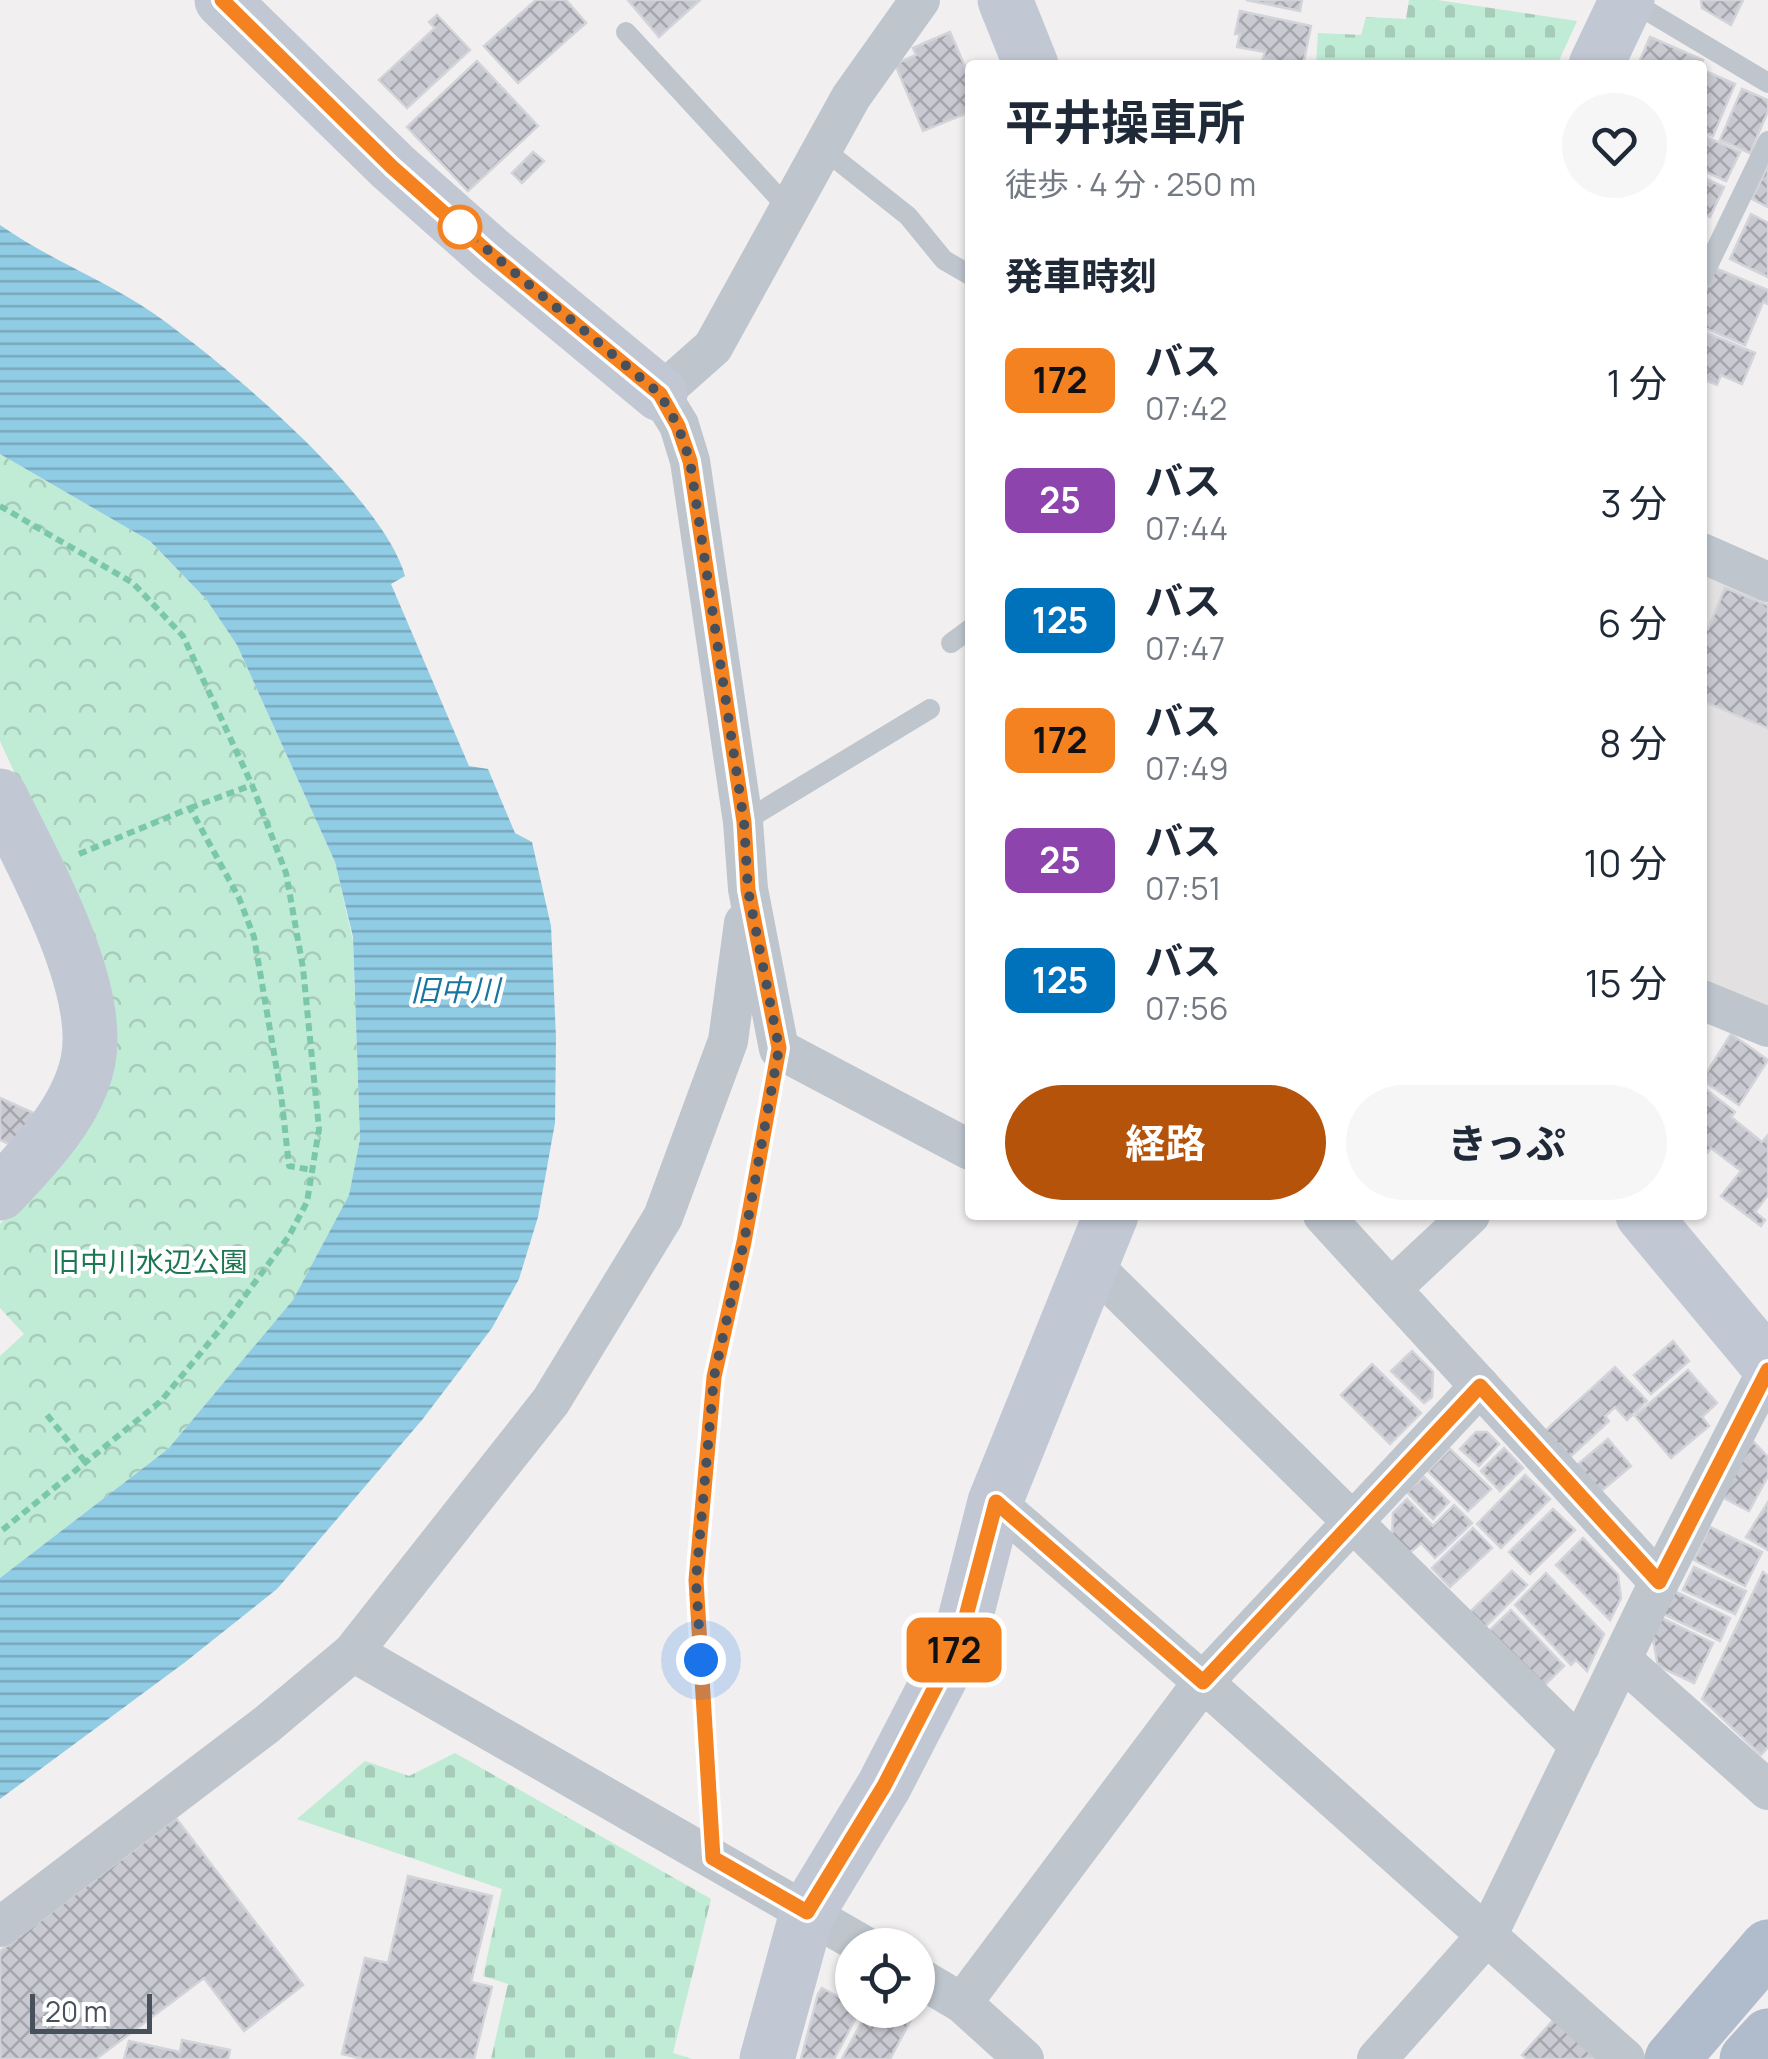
<!DOCTYPE html>
<html lang="ja">
<meta charset="utf-8">
<style>
body{margin:0;font-family:Manrope,"Noto Sans JP",sans-serif;background:#f6f6f7;color:#1f2937;height:100vh;display:flex;flex-direction:column;font-size:38px;white-space:nowrap}
*{box-sizing:border-box;margin:0}
p{font-size:32px;color:#747a83}
.icon{flex:none;width:55px;height:55px;fill:none;stroke:currentColor;stroke-width:2;stroke-linecap:round;stroke-linejoin:round}
.map{position:relative;flex:1;overflow:hidden}
.details{position:absolute;left:965px;top:60px;width:742px;height:1160px;display:flex;flex-direction:column;background:#fff;border-radius:10px;box-shadow:0 2px 8px #0004}
.details>*{flex:none}
.badge{padding:0 20px;border-radius:15px;font-size:35px;line-height:65px}
.fabs{position:absolute;left:835px;top:1928px;display:grid;gap:20px}
.fabs a{display:grid;place-items:center;width:100px;height:100px;border-radius:50%;background:#fff;box-shadow:0 2px 8px #0004;font-size:50px}
.scale{position:absolute;left:30px;bottom:25px;width:122px;box-sizing:border-box;padding-left:10px;border:5px solid #48505b;border-top:0;font-size:28px;line-height:35px;white-space:nowrap;color:#48505b;-webkit-text-stroke:8px #fff;paint-order:stroke}
.you{position:absolute;width:50px;height:50px;margin:-25px;border:8px solid #fff;border-radius:50%;background:#1a73e8;box-shadow:0 0 0 15px #1a73e833}
.map>.badge{position:absolute;translate:-50% -50%;box-shadow:0 0 0 5px #fff}
h2{padding:0 40px;font-size:38px;line-height:90px}
.round{display:grid;place-items:center;flex:none;width:105px;height:105px;border-radius:52px;background:#f6f6f7}
.overview{display:flex;align-items:center;justify-content:space-between;height:170px;padding:0 40px}
h1{font-size:48px;font-weight:700;line-height:75px}
.action{display:flex;gap:20px;margin-top:auto;padding:20px 40px}
.action a{flex:1;height:115px;border-radius:60px;background:#b45309;color:#fff;font-size:40px;font-weight:700;line-height:115px;text-align:center}
.action a+a{background:#f6f6f7;color:#1f2937}
ul{padding:0;list-style:none}
li{display:flex;align-items:center;gap:30px;height:120px;padding:0 40px}
li div{flex:1}
li b{display:block;font-size:38px}
li em{font-style:normal}
li .badge{min-width:110px;font-weight:700;text-align:center}
.map>svg:first-child{display:block}
.education{fill:#e2e0e0}
.forest{fill:url(#forest-crowns)}
.cemetery{fill:url(#cemetery-stones)}
.water{fill:url(#water-rules)}
.building{fill:url(#building-cross-hatch);stroke:#d3d4da;stroke-width:2.5}
.lines{fill:none;stroke-linecap:round;stroke-linejoin:round}
.path{stroke:#7bc7a9;stroke-width:6;stroke-dasharray:8 5;stroke-linecap:butt}
.lane{stroke:#bec5cd;stroke-width:20}
.street{stroke:#bec5cd;stroke-width:40}
.secondary{stroke:#c1c8d4;stroke-width:55}
.primary{stroke:#b0bccb;stroke-width:55}
.line-casing{stroke:#fff;stroke-width:22}
.line{stroke:#f58220;stroke-width:15}
.walk{stroke:#48505b;stroke-width:10;stroke-dasharray:0 18}
.stop-dot{fill:#fff;stroke:#f58220;stroke-width:5}
.labels{text-anchor:middle;dominant-baseline:central;stroke-width:8;stroke-linejoin:round;paint-order:stroke}
.park-label{font-size:28px;fill:#1e7753;stroke:#fff}
.water-label{font-size:30px;font-style:italic;fill:#17769f;stroke:#fff}
</style>
<div class="map">
<svg width="1768" height="2059" viewBox="0 0 1768 2059">
<defs>
<pattern id="forest-crowns" width="20" height="18" patternUnits="userSpaceOnUse" patternTransform="scale(2.5)"><rect width="20" height="18" fill="#c0ebd5"/><path d="M2 6a3 3 0 1 1 6 0M12 15a3 3 0 1 1 6 0" fill="none" stroke="#a6cbb9"/></pattern>
<pattern id="cemetery-stones" width="16" height="16" patternUnits="userSpaceOnUse" patternTransform="scale(2.5)"><rect width="16" height="16" fill="#c0ebd5"/><path d="M2 7V4a2 2 0 0 1 4 0v3zM10 15v-3a2 2 0 0 1 4 0v3z" fill="#a6cbb9"/></pattern>
<pattern id="water-rules" width="6" height="5" patternUnits="userSpaceOnUse" patternTransform="scale(2.5)"><rect width="6" height="5" fill="#91cce5"/><path d="M0 2.5h6" fill="none" stroke="#78a8bd"/></pattern>
<pattern id="building-cross-hatch" width="8" height="8" patternUnits="userSpaceOnUse" patternTransform="scale(2.5)"><rect width="8" height="8" fill="#c9cad1"/><path d="M0 0l8 8M0 8l8-8" fill="none" stroke="#a5a6ad"/></pattern>
</defs>
<rect width="100%" height="100%" fill="#f1efef"/>
<!-- education -->
<polygon class="education" points="1702,571 1768,598 1768,1008 1703,981"/>
<!-- forest -->
<polygon class="forest" points="0,454 150,541 206,599 237,645 335,862 353,941 360,1139 349,1195 294,1299 168,1449 0,1578 0,1356 24,1334 0,1308 0,1224 93,1120 33,813 0,741"/>
<!-- cemetery -->
<g class="cemetery">
<polygon points="1409,0 1437,0 1577,21 1557,65 1316,65 1318,33 1361,35 1366,17 1406,19"/>
<polygon points="455,1753 711,1899 673,2053 692,2059 491,2059 508,1984 483,1976 502,1889 297,1819 365,1761 409,1776"/>
</g>
<!-- water -->
<path class="water" d="M 0,225 C 48,259 105,280 153,313 C 223,362 383,496 405,576 L 391,584 L 469,766 L 488,769 L 515,833 L 532,842 L 551,926 L 556,1037 L 555,1123 L 538,1217 L 519,1279 L 492,1328 L 422,1420 L 277,1589 L 184,1663 L 0,1799 L 0,1578 L 168,1449 L 293,1300 L 349,1195 L 360,1139 L 353,937 L 335,862 L 237,645 L 206,599 L 150,541 L 0,454 Z"/>
<!-- building -->
<g class="building">
<polygon points="536,0 566,0 586,23 518,83 484,46"/>
<polygon points="628,0 700,0 659,37"/>
<polygon points="1246,0 1302,0 1300,11"/>
<polygon points="1701,0 1743,0 1731,25 1702,8"/>
<polygon points="1240,11 1311,26 1303,65 1263,59 1265,52 1237,47 1240,34 1235,34"/>
<polygon points="437,15 470,50 407,108 379,80 435,28 429,22"/>
<polygon points="950,32 970,78 970,112 923,131 895,64 916,55 913,48"/>
<polygon points="1650,37 1703,60 1701,65 1638,65"/>
<polygon points="477,61 538,126 468,191 407,127"/>
<polygon points="1705,71 1735,84 1713,136 1702,132"/>
<polygon points="1742,89 1768,100 1768,111 1750,153 1720,140"/>
<polygon points="1702,135 1740,152 1726,181 1702,170"/>
<polygon points="533,152 544,161 522,183 512,173"/>
<polygon points="1768,166 1768,207 1752,199"/>
<polygon points="1702,177 1724,187 1710,217 1702,213"/>
<polygon points="1751,214 1768,223 1768,277 1730,259"/>
<polygon points="1715,268 1768,290 1768,304 1763,302 1745,345 1702,327 1702,299"/>
<polygon points="1702,331 1755,353 1742,384 1721,375 1717,385 1702,379"/>
<polygon points="1725,588 1768,605 1768,728 1702,701 1702,627 1708,629"/>
<polygon points="1731,1034 1768,1060 1739,1105 1702,1080"/>
<polygon points="1704,1088 1735,1112 1731,1117 1762,1142 1768,1135 1768,1195 1755,1212 1765,1220 1761,1226 1721,1196 1741,1171 1711,1148 1702,1159"/>
<polygon points="0,1098 38,1115 11,1145 0,1140"/>
<polygon points="1673,1341 1689,1361 1651,1394 1634,1375"/>
<polygon points="1412,1351 1433,1372 1432,1397 1424,1403 1391,1371"/>
<polygon points="1372,1364 1421,1413 1390,1444 1341,1395"/>
<polygon points="1615,1367 1647,1401 1627,1420 1615,1407 1605,1416 1609,1421 1570,1457 1545,1431"/>
<polygon points="1688,1370 1717,1403 1702,1417 1709,1426 1671,1458 1635,1416"/>
<polygon points="1476,1432 1487,1432 1499,1444 1479,1466 1460,1449"/>
<polygon points="1750,1438 1768,1457 1768,1476 1749,1511 1720,1496"/>
<polygon points="1608,1439 1631,1466 1600,1492 1577,1465"/>
<polygon points="1504,1448 1523,1468 1500,1491 1481,1471"/>
<polygon points="1450,1449 1491,1489 1468,1511 1428,1471"/>
<polygon points="1525,1475 1550,1499 1501,1548 1477,1524"/>
<polygon points="1424,1477 1449,1502 1433,1519 1407,1492"/>
<polygon points="1407,1499 1433,1526 1454,1505 1472,1523 1435,1558 1421,1543 1409,1553 1392,1538 1393,1513"/>
<polygon points="1768,1502 1768,1550 1746,1537"/>
<polygon points="1553,1509 1575,1530 1530,1574 1509,1552"/>
<polygon points="1710,1527 1762,1552 1745,1586 1694,1560"/>
<polygon points="1473,1528 1492,1548 1450,1587 1432,1568"/>
<polygon points="1583,1538 1618,1575 1621,1598 1610,1620 1556,1565"/>
<polygon points="1694,1567 1746,1591 1735,1614 1683,1590"/>
<polygon points="1512,1571 1527,1585 1483,1629 1468,1614"/>
<polygon points="1763,1572 1768,1576 1768,1747 1761,1755 1702,1699"/>
<polygon points="1546,1573 1604,1634 1587,1671 1576,1660 1571,1665 1515,1605"/>
<polygon points="1674,1591 1730,1618 1720,1641 1663,1614"/>
<polygon points="1511,1610 1564,1666 1543,1687 1489,1631"/>
<polygon points="1660,1617 1713,1643 1694,1683 1658,1666 1652,1634"/>
<polygon points="176,1818 303,1985 244,2031 204,1978 96,2059 0,2059 0,1951"/>
<polygon points="408,1876 492,1896 471,1982 492,1987 474,2059 363,2059 342,2054 365,1958 388,1963"/>
<polygon points="822,1988 852,2004 852,2010 860,2010 834,2059 801,2059 818,1994"/>
<polygon points="868,2010 916,2010 890,2059 842,2059"/>
<polygon points="1555,2018 1596,2059 1527,2059 1522,2055"/>
<polygon points="182,2040 230,2050 228,2059 124,2059 129,2041 180,2052"/>
</g>
<g class="lines">
<!-- path -->
<g class="path">
<polyline points="0,506 133,583 183,636 252,785 286,873 303,968 319,1129 307,1202 289,1236 222,1327 161,1401 0,1532"/>
<polyline points="190,808 252,785"/>
<polyline points="79,854 190,808 239,898 254,937 281,1094 289,1166 312,1170"/>
<polyline points="47,1415 87,1464"/>
</g>
<!-- lane -->
<g class="lane">
<polyline points="1629,0 1768,83"/>
<polyline points="626,32 789,209"/>
<polyline points="822,148 908,216 944,260 970,275"/>
<polyline points="1702,278 1768,141"/>
<polyline points="951,643 970,629"/>
<polyline points="743,822 930,709"/>
<polyline points="713,1859 696,1580 714,1377 745,1241 779,1049"/>
</g>
<!-- street -->
<g class="street">
<polyline points="920,0 851,97 713,347 660,394 679,425 690,461 743,822 748,889 779,1049 970,1150"/>
<polyline points="1702,553 1768,582"/>
<polyline points="1702,1000 1768,1027"/>
<polyline points="1323,1215 1659,1582"/>
<polyline points="1093,1266 1580,1746"/>
<polyline points="1391,1289 1470,1215"/>
<polyline points="995,1502 1203,1682 1625,2059"/>
<polyline points="353,1652 863,1945"/>
<polyline points="1622,1660 1768,1790"/>
<polyline points="0,1927 266,1725 353,1652 551,1401 663,1217 728,1041 744,923"/>
<polyline points="918,1977 962,2003 1024,2059"/>
<polyline points="962,2003 1203,1682 1480,1386"/>
<polyline points="1377,2059 1488,1934 1659,1582 1768,1369"/>
</g>
<!-- secondary -->
<g class="secondary">
<polyline points="222,0 393,167 490,253 660,394"/>
<polyline points="1005,0 1031,65"/>
<polyline points="1596,65 1627,0"/>
<path d="M 0,796 C 33,864 103,986 88,1061 C 78,1112 34,1157 0,1193"/>
<polyline points="1643,1215 1768,1365"/>
<polyline points="767,2059 807,1913 884,1786 960,1639 995,1502 1111,1215"/>
</g>
<!-- primary -->
<g class="primary">
<polyline points="1672,2059 1768,1947"/>
<polyline points="1747,2059 1768,2036"/>
</g>
</g>
<g class="lines">
<!-- line casing -->
<g class="line-casing">
<polyline id="line" points="222,0 392,167 490,254 660,394 678,426 690,461 744,822 748,890 779,1048 744,1242 714,1377 696,1580 713,1858 807,1912 884,1786 960,1639 996,1502 1203,1682 1480,1386 1659,1582 1768,1370"/>
</g>
<!-- line -->
<use href="#line" class="line"/>
<!-- walk -->
<polyline class="walk" points="460,227 660,394 678,426 690,461 744,822 748,890 779,1048 744,1242 714,1377 696,1580 701,1660"/>
</g>
<!-- markers -->
<circle class="stop-dot" cx="460" cy="227" r="20"/>
<g class="labels">
<!-- park labels -->
<g class="park-label">
<text x="150" y="1261">旧中川水辺公園</text>
</g>
<!-- water labels -->
<g class="water-label">
<text x="455" y="989">旧中川</text>
</g>
</g>
</svg>
<div class="fabs">
<a><svg class="icon" aria-label="locate" viewBox="0 0 24 24"><circle cx="12" cy="12" r="6"/><path d="M12 2v4M12 18v4M2 12h4M18 12h4"/></svg></a>
</div>
<div class="scale">20 m</div>
<div class="you" style="left:701px;top:1660px"></div>
<b class="badge" style="left:954px;top:1650px;background:#f58220;color:#111">172</b>
<section class="details">
<div class="overview"><div><h1>平井操車所</h1><p>徒歩 · 4 分 · 250 m</p></div><a class="round"><svg class="icon" aria-label="heart" viewBox="0 0 24 24"><path d="M12 20l-8-8c-3-5 5-10 8-4 3-6 11-1 8 4z"/></svg></a></div>
<h2>発車時刻</h2>
<ul>
<li><span class="badge" style="background:#f58220;color:#111">172</span><div><b>バス</b><p>07:42</p></div><em>1 分</em></li>
<li><span class="badge" style="background:#8e44ad;color:#fff">25</span><div><b>バス</b><p>07:44</p></div><em>3 分</em></li>
<li><span class="badge" style="background:#0072bc;color:#fff">125</span><div><b>バス</b><p>07:47</p></div><em>6 分</em></li>
<li><span class="badge" style="background:#f58220;color:#111">172</span><div><b>バス</b><p>07:49</p></div><em>8 分</em></li>
<li><span class="badge" style="background:#8e44ad;color:#fff">25</span><div><b>バス</b><p>07:51</p></div><em>10 分</em></li>
<li><span class="badge" style="background:#0072bc;color:#fff">125</span><div><b>バス</b><p>07:56</p></div><em>15 分</em></li>
</ul>
<div class="action"><a>経路</a><a>きっぷ</a></div>
</section>
</div>
